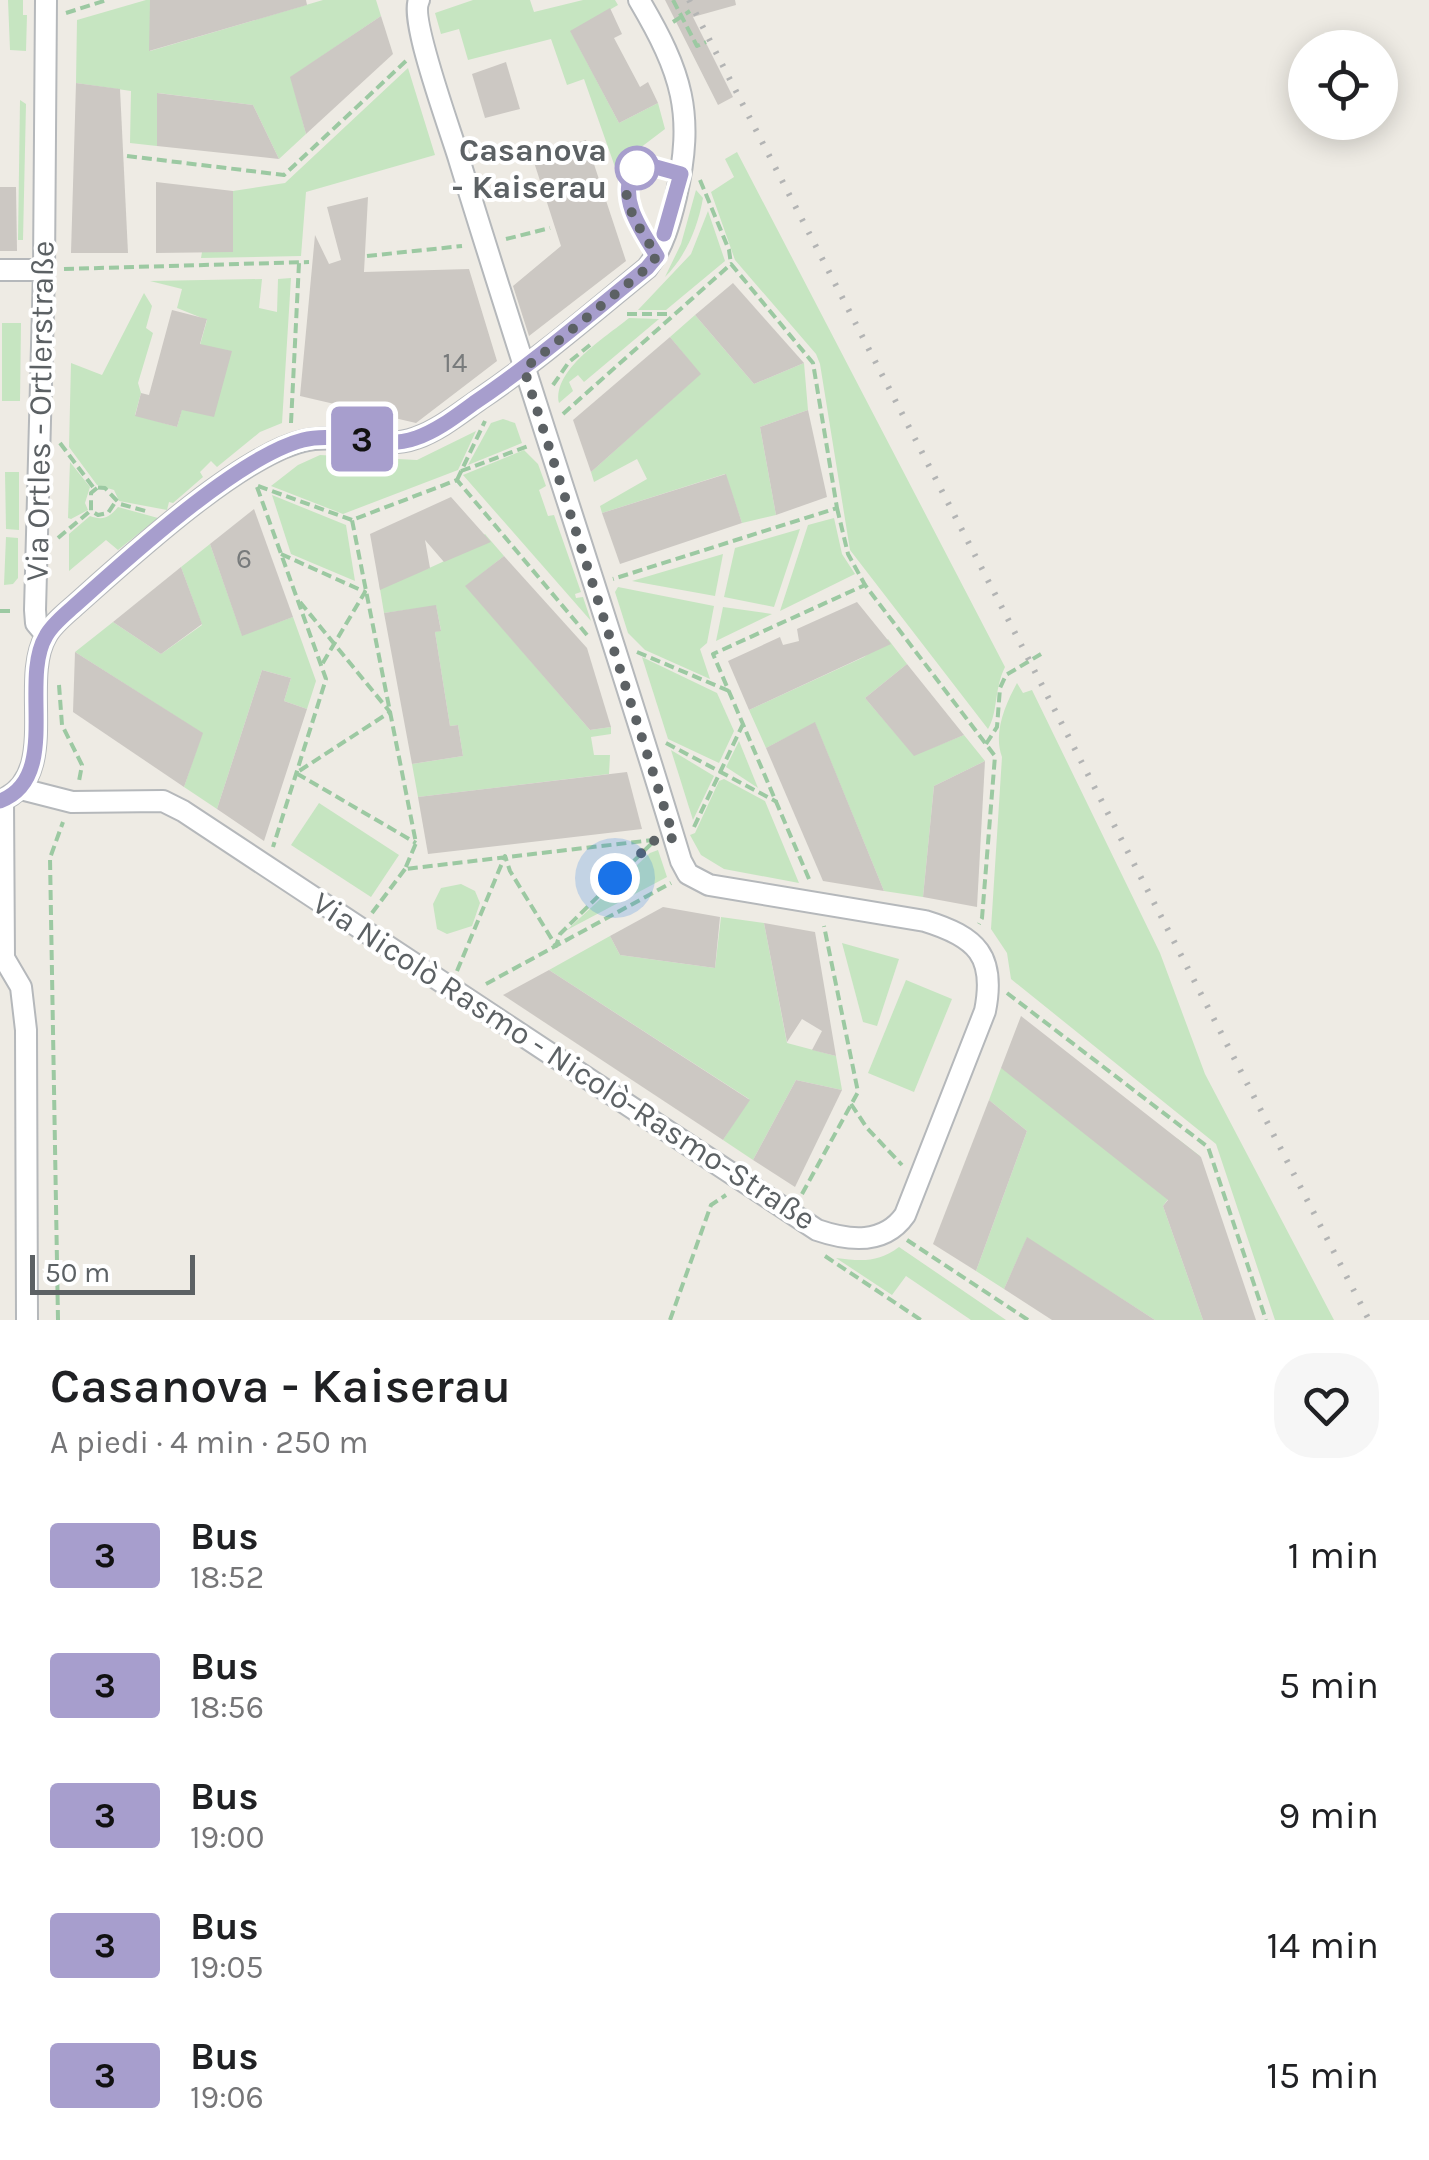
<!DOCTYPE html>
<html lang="it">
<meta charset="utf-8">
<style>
body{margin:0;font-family:Karla,sans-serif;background:#f6f6f6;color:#202124;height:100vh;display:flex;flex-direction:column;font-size:38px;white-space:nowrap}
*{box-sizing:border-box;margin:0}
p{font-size:32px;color:#757577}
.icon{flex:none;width:55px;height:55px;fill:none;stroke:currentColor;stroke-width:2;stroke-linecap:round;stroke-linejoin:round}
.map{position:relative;height:1320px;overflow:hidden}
.sheet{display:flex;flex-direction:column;background:#fff;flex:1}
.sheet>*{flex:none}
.badge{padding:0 20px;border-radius:8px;font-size:35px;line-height:65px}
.controls{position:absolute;left:1288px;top:30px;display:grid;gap:20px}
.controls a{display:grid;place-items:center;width:110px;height:110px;border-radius:50%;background:#fff;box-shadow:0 5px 25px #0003;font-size:50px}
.scale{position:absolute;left:30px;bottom:25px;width:165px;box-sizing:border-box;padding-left:10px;border:5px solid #5c6164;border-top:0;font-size:28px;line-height:35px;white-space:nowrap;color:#5c6164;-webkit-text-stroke:8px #fff;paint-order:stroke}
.you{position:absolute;width:50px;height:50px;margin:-25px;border:8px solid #fff;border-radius:50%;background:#1a73e8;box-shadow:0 0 0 15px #1a73e833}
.map>.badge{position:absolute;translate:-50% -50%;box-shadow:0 0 0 5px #fff}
.round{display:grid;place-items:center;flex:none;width:105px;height:105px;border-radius:40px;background:#f6f6f6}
.overview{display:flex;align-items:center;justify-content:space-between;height:170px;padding:0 50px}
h1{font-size:48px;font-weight:600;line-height:75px}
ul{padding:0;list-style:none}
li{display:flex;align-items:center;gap:30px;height:130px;padding:0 50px}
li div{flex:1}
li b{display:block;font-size:38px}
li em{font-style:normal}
li .badge{min-width:110px;font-weight:700;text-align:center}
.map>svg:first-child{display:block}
.green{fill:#c6e5c1}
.building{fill:#ccc8c3}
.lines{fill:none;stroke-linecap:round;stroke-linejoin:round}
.lane-casing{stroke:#b5b8bb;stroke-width:14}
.street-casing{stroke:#b5b8bb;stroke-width:24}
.path{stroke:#9cc9a2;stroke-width:4;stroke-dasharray:10 5;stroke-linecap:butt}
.lane{stroke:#fff;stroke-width:10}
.street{stroke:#fff;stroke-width:20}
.rail{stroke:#b3b4b4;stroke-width:6;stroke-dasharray:2.5 12;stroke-linecap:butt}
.line-casing{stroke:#fff;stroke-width:22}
.line{stroke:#a79ecd;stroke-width:15}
.walk{stroke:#5c6164;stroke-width:10;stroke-dasharray:0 18}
.stop-dot{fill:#fff;stroke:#a79ecd;stroke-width:5}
.labels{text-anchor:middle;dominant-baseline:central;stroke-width:8;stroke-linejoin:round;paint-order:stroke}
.number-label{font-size:28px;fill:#787b7c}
.stop-label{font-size:32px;font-weight:bold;fill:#5c6164;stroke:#fff;text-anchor:end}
.street-label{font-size:32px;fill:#5c6164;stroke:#fff}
</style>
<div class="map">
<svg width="1429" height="1320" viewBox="0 0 1429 1320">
<rect width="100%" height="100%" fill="#eeebe4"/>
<!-- green -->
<g class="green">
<polygon points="8,0 23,0 23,15 27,15 26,51 10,50"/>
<polygon points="146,0 150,0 150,51 323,0 376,0 381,16 291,77 306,134 279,159 253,105 158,93 157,146 130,143 131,91 76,83 77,20"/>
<polygon points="473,0 530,0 534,12 583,0 615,0 618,5 571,32 619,123 658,103 665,129 615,167 584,79 567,85 551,39 468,60 459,29 441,34 435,13"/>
<polygon points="408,68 435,155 306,192 301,256 201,258 202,252 233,252 233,191 285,183"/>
<polygon points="20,100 26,104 23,240 18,240"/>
<path d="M 737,152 L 1005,667 C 994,689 998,713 988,729 L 850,550 L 820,364 L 816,354 L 735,260 L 711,192 L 734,177 L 725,159 Z"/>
<path d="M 696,190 L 703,198 C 698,227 686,256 665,277 L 681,244 Z"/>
<polygon points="708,211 725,261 666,310 638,310 691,254"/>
<polygon points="291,278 282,423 260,432 217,467 211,461 200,472 203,477 173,503 169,502 167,510 119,501 114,490 97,485 69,447 71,363 102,375 144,293 152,306 146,328 153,333 138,383 141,393 135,415 177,427 207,320 177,308 182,289 150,281 262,279 259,308 277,312 278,279"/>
<polygon points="695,315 754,384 804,363 808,410 760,427 776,515 742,523 725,474 602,513 600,506 647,479 637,459 594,482 591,472 700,374 670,337"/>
<path d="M 629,318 L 659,319 L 584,382 L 578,375 L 569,382 L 573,391 L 559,403 C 552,370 606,337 629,318 Z"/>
<polygon points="2,323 21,323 20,401 2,401"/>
<polygon points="503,419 515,423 522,443 468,465 491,423"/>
<polygon points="476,431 458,470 343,514 271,486 298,465 320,455 417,460"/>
<polygon points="524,450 538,464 546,486 539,490 548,516 554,515 581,592 575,594 576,598 583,597 591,621 463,475"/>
<polygon points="70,462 90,487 85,503 88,510 71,519 68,518"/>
<polygon points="5,472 19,472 19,530 6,529"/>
<polygon points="272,495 346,525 355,581 291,554"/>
<path d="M 118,507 L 158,518 L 118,550 L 106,540 L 69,571 L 69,534 L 90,516 C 103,521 110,517 118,507 Z"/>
<polygon points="834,518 842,554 855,574 780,611 808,525"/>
<polygon points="800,529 774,607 724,597 735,548"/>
<path d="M 485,534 L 504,556 L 466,586 L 590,730 L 611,727 L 611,734 L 591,737 L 594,755 L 610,755 L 609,774 L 418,797 L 412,764 L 463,756 L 458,725 L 450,726 L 435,632 L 441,630 L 436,606 L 384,613 L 379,583 C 420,575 453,560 485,534 Z"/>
<polygon points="6,537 18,538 18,578 13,584 4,585"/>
<polygon points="210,544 242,635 293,617 316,681 307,709 284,701 291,678 262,670 217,809 184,787 202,733 75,652 113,622 161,654 202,625 181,567"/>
<polygon points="723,554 715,596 632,581"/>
<polygon points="618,587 714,606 707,643 700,649 710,679 645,650 628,633 615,592"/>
<polygon points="723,607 772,614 716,641"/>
<polygon points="888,639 907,664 865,698 914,755 964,735 985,761 934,786 923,897 884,891 815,723 766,748 749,710 864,657"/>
<polygon points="642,657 717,693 734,731 719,763 668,739"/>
<path d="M 1017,683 L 1023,693 L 1032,690 L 1160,953 L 1205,1074 L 1334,1320 L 1275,1320 L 1216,1144 L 1011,979 L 1007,953 L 991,929 L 1002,757 C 993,733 1005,705 1017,683 Z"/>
<polygon points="739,741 758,788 726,767"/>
<polygon points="671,750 714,776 693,820"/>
<polygon points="724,779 765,801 799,883 724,869 701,855 690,835 695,833 719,781"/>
<polygon points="319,803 399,855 371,897 291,845"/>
<polygon points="658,850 667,877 567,930 650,853"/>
<polygon points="461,884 475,891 480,903 472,926 447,934 437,929 433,904 441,888"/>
<polygon points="721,917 764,923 787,1043 836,1056 842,1090 796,1080 753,1160 723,1140 749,1099 549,970 610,936 620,955 715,968"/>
<polygon points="842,943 899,959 877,1026 863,1022"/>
<polygon points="906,980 952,999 914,1092 868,1073"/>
<polygon points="1001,1068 1178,1139 1200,1156 1163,1206 1203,1320 1155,1320 1027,1238 1004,1289 976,1271 1027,1131 989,1100"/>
<path d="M 899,1247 L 1006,1320 L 971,1320 L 906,1276 L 892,1295 L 836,1258 C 861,1261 878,1263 899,1247 Z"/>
</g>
<!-- building -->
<g class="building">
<polygon points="150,0 306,0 307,5 149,51"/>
<polygon points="665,0 735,0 736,5 693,17 733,97 718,105"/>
<polygon points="610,8 622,34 614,38 640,87 648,82 658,103 619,123 570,31"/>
<polygon points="381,16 393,54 306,134 290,77"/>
<polygon points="506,62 520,109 485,118 472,74"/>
<polygon points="76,83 120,89 128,253 71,253"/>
<polygon points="157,93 253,105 279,159 157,146"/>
<polygon points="586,140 626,261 529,336 513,286 561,246 532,156"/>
<polygon points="156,182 233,191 233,252 156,253"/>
<polygon points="0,187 16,187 17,251 0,251"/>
<polygon points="368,197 364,272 469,269 497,361 416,423 300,396 315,235 329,264 341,260 327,207"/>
<polygon points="733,283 804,363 754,384 695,315"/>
<polygon points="172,310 207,319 200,344 232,351 214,417 182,410 177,427 135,416 141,393 149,395"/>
<polygon points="670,337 701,374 591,472 573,420"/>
<polygon points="808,410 827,497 776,515 760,427"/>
<polygon points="726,474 742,523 620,564 602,513"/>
<polygon points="451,497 491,542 444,562 425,540 430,568 380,590 370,534"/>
<polygon points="254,509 293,617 242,636 210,544"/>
<polygon points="504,556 587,648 611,727 590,730 465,586"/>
<polygon points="181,567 202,624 161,654 113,622"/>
<polygon points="857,602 891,644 749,710 728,661 780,637 783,645 799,641 797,629"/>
<polygon points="436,605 441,631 435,632 450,726 458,725 463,756 412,764 384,613"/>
<polygon points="75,652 203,733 184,787 73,712"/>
<polygon points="907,664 964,735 914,756 865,698"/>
<polygon points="262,670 291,678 284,701 307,709 264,841 217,809"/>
<polygon points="815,722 884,891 823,881 766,748"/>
<polygon points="985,761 977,907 923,897 934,786"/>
<polygon points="627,772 642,829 428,854 418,797"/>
<polygon points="663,907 720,917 715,968 620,955 610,936"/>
<polygon points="764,923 815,932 836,1056 812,1050 822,1031 802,1019 787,1042"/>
<polygon points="549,970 750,1100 723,1140 503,995"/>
<polygon points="1021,1016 1201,1157 1256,1320 1203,1320 1163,1206 1168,1200 1001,1068"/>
<polygon points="796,1080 842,1090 795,1187 753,1160"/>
<polygon points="989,1100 1027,1131 976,1271 933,1244"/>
<polygon points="1027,1237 1155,1320 1052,1320 1004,1289"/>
</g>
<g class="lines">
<!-- lane casing -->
<g class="lane-casing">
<path id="lane" d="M 656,255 C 641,229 606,184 645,164 L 680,173"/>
</g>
<!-- street casing -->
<g class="street-casing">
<g id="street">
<polyline points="46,0 44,270 35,610 36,623 46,635"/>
<polyline points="0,270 44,270"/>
<path d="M 21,789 L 72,802 L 163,801 L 183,811 L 817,1230 C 849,1241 884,1245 905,1215 L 985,1011 C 996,956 977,937 925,921 L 709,885 L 688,874 L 681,861 C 610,626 531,394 459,159 C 451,132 409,19 419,0"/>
<path d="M 0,801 C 62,777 19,682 46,636 C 51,626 63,616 72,608 C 125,561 237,457 303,441 C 340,432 381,451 416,438 C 439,430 460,413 480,399 C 539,359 592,313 647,268 C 663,248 670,222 676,197 C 695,113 682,73 639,0"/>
<polyline points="3,801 4,958 21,987 26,1030 27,1320"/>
</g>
</g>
<!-- path -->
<g class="path">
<polyline points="673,0 697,46 706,42"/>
<polyline points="66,13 107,0"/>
<polyline points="673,22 690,11"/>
<polyline points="127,156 284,175 406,61"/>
<polyline points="700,180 729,250 731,264"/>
<polyline points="506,239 550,228"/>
<polyline points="367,256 462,246"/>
<polyline points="64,269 309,262"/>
<polyline points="627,314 672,314"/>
<polyline points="553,385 569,362 590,345"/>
<polyline points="563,414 731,264 813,363 837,508 613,579"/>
<polyline points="291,423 299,263"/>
<polyline points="60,443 93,487 105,488 120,504 149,512"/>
<polyline points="461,471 528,446"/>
<polyline points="457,480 485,421"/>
<polyline points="258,486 352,520"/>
<polyline points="257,487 326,679 273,847"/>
<polyline points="97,488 91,493 91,511 98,515 108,513 116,501"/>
<polyline points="837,508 848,554 865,585"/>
<polyline points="58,538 89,512"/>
<polyline points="281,554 365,592 321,666"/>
<polyline points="300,602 390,712 296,773 416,843"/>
<polyline points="0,611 15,611"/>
<polyline points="587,635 457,480 352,520 416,843 405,869 653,840"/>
<polyline points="637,652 729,691"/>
<polyline points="59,685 62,725 82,765 79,781"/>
<polyline points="666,743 777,802"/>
<polyline points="986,744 997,727 1000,688 1006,675 1041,654"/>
<polyline points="694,827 743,724"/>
<polyline points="809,879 713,654 865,585 995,756 982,918 979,924"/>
<polyline points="372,913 405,869"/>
<polyline points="457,971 505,856 510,871 556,946 560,934 652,843"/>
<polyline points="486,984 671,883"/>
<polyline points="1007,993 1208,1147 1266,1320"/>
<polyline points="851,1104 867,1128 902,1165"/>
<polyline points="802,1194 858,1092 824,926"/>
<polyline points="907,1240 1028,1320"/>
<polyline points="825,1256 921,1320"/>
<polyline points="58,1320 50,858 63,822"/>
<polyline points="670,1320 711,1205 726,1195"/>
</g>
<!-- lane -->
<use href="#lane" class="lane"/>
<!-- street -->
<use href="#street" class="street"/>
<!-- rail -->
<polyline class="rail" points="689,0 1369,1320"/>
</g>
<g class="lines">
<!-- line casing -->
<g class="line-casing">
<path id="line" d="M 0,801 C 62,778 19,681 46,636 C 51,626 63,616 72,608 C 125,561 237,457 303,440 C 340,431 381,451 416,438 C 437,431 456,416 474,403 C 535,362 590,314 647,268 L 657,256 C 641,229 621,204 631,172 L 645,164 L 681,174 L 664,234"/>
</g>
<!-- line -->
<use href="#line" class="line"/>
<!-- walk -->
<path class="walk" d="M 615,878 L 655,840 L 674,838 L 524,369 L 647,268 L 657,256 C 643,233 609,189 637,168"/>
</g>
<!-- markers -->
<circle class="stop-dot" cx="637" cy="168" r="20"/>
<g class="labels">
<!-- number labels -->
<g class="number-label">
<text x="455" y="362">14</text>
<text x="244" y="558">6</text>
</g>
<!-- stop labels -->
<g class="stop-label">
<text x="607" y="150">Casanova<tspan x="607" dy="37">- Kaiserau</tspan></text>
</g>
<!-- street labels -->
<g class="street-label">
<text transform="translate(40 411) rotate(-89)">Via Ortles - Ortlerstraße</text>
<text transform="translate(564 1061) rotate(33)">Via Nicolò Rasmo - Nicolò-Rasmo-Straße</text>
</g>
</g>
</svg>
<div class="controls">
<a><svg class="icon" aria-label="locate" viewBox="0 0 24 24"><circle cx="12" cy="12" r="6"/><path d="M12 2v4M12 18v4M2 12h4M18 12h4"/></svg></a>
</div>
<div class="scale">50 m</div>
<div class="you" style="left:615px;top:878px"></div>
<b class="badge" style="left:362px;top:439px;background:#a79ecd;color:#111">3</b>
</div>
<section class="sheet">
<div class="overview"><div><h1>Casanova - Kaiserau</h1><p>A piedi · 4 min · 250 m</p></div><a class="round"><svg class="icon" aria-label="heart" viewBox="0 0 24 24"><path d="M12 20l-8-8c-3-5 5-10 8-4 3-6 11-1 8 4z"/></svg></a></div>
<ul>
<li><span class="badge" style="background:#a79ecd;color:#111">3</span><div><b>Bus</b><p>18:52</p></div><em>1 min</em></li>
<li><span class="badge" style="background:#a79ecd;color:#111">3</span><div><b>Bus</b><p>18:56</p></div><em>5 min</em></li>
<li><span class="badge" style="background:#a79ecd;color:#111">3</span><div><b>Bus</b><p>19:00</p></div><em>9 min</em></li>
<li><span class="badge" style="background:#a79ecd;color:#111">3</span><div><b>Bus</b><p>19:05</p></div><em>14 min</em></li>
<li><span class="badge" style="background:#a79ecd;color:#111">3</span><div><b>Bus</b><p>19:06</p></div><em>15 min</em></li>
</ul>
</section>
